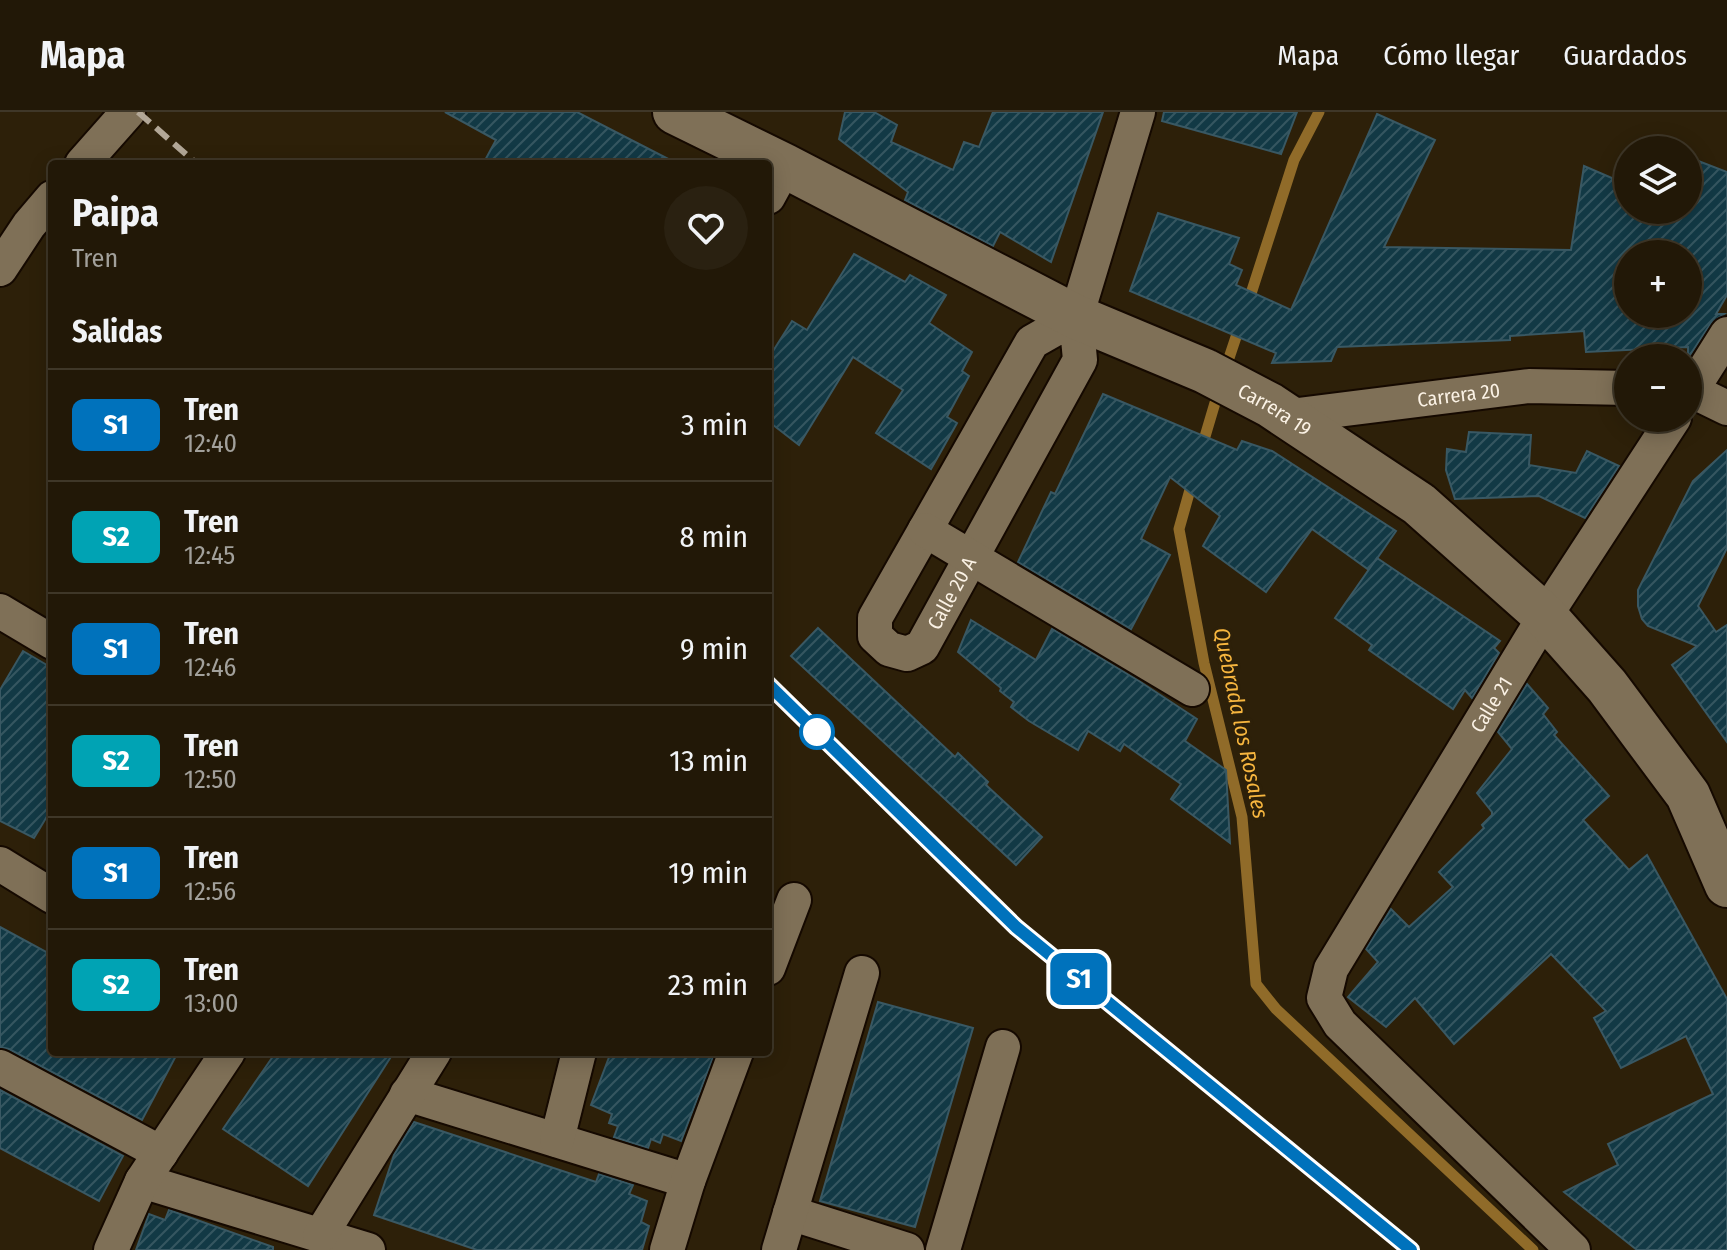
<!DOCTYPE html>
<html lang="es">
<meta charset="utf-8">
<style>
body{margin:0;font-family:"Fira Sans Condensed",sans-serif;background:#2a2111;color:#f1f3f6;height:100vh;display:flex;flex-direction:column;font-size:30px;white-space:nowrap}
*{box-sizing:border-box;margin:0}
p{font-size:26px;color:#a2a09b}
.icon{flex:none;width:44px;height:44px;fill:none;stroke:currentColor;stroke-width:2;stroke-linecap:round;stroke-linejoin:round}
.map{position:relative;flex:1;overflow:hidden}
.side{position:absolute;left:48px;top:48px;width:724px;height:896px;display:flex;flex-direction:column;background:#221807;border-radius:8px;box-shadow:0 4px 20px #0003,0 0 0 2px #3f3728}
.side>*{flex:none}
.badge{padding:0 16px;border-radius:12px;font-size:28px;line-height:52px}
.controls{position:absolute;left:1614px;top:24px;display:grid;gap:16px}
.controls a{display:grid;place-items:center;width:88px;height:88px;border-radius:50%;background:#221807;box-shadow:0 4px 20px #0003,0 0 0 2px #3f3728;font-size:40px}
.map>.badge{position:absolute;translate:-50% -50%;box-shadow:0 0 0 4px #fff}
h2{padding:0 24px;font-size:30px;line-height:72px}
.round{display:grid;place-items:center;flex:none;width:84px;height:84px;border-radius:42px;background:#2a2111}
.headline{display:flex;align-items:center;justify-content:space-between;height:136px;padding:0 24px}
h1{font-size:38px;font-weight:700;line-height:60px}
ul{padding:0;list-style:none}
li{display:flex;align-items:center;gap:24px;height:112px;padding:0 24px;border-top:2px solid #3f3728}
li div{flex:1}
li b{display:block;font-size:30px}
li em{font-style:normal}
li .badge{min-width:88px;font-weight:700;text-align:center}
header{display:flex;align-items:center;gap:48px;box-sizing:border-box;height:112px;padding:0 40px;background:#221807;border-bottom:2px solid #3f3728}
header strong{font-size:38px}
nav{display:flex;gap:44px;margin-inline-start:auto;font-size:28px}
.map>svg:first-child{display:block}
.lines{fill:none;stroke-linecap:round;stroke-linejoin:round}
.stream{stroke:#906b29;stroke-width:11}
.building{fill:url(#building-hatch);stroke:#395863;stroke-width:2;fill-rule:evenodd}
.minor-casing{stroke:#150900;stroke-width:38}
.tertiary-casing{stroke:#150900;stroke-width:48}
.minor{stroke:#7f7057;stroke-width:34}
.tertiary{stroke:#7f7057;stroke-width:44}
.rail{stroke:#b2a797;stroke-width:6;stroke-dasharray:16 8;stroke-linecap:butt}
.line-casing{stroke:#fff;stroke-width:18}
.line{stroke:#0072bc;stroke-width:12}
.stop-dot{fill:#fff;stroke:#0072bc;stroke-width:4}
.labels{text-anchor:middle;dominant-baseline:central;stroke-width:6;stroke-linejoin:round;paint-order:stroke}
.street-label{font-size:20px;fill:#fbf2e5;stroke:#2d2009}
.water-label{font-size:22px;font-style:italic;fill:#f7b63f;stroke:#2d2009}
</style>
<header>
<strong>Mapa</strong>
<nav><a>Mapa</a><a>Cómo llegar</a><a>Guardados</a></nav>
</header>
<div class="map">
<svg width="1727" height="1138" viewBox="0 0 1727 1138">
<defs>
<pattern id="building-hatch" width="6" height="6" patternUnits="userSpaceOnUse" patternTransform="scale(2)"><rect width="6" height="6" fill="#123945"/><path d="M-1 1l2-2M0 6l6-6M5 7l2-2" fill="none" stroke="#355660"/></pattern>
</defs>
<rect width="100%" height="100%" fill="#2d2009"/>
<g class="lines">
<!-- stream -->
<g class="stream">
<polyline points="1247,194 1294,48 1319,0"/>
<polyline points="1225,258 1241,210"/>
<polyline points="1201,338 1220,274"/>
<polyline points="1193,367 1179,417 1204,551 1242,705 1256,872 1276,897 1533,1138"/>
</g>
</g>
<!-- building -->
<g class="building">
<polygon points="445,0 577,0 678,52 483,52 496,28"/>
<polygon points="845,0 874,0 897,13 891,30 953,58 964,30 979,35 993,0 1103,0 1051,150 1000,120 993,134 905,88 908,80 839,27"/>
<polygon points="1164,0 1297,0 1281,42 1162,9"/>
<path d="M 1377,2 L 1435,28 L 1384,135 L 1571,138 L 1584,54 L 1628,73 L 1628,98 L 1688,98 L 1688,45 L 1727,60 L 1727,183 L 1716,202 L 1724,202 L 1711,211 L 1688,246 L 1688,235 L 1586,240 L 1584,219 L 1510,224 L 1510,228 L 1337,235 L 1331,249 L 1272,251 L 1276,241 L 1130,179 L 1158,101 L 1239,126 L 1229,152 L 1242,158 L 1236,173 L 1291,198 ZM 1628,142 L 1688,142 L 1688,202 L 1628,202 Z"/>
<polygon points="854,142 905,170 910,163 946,183 929,211 972,240 962,259 969,264 947,305 957,311 931,357 876,321 903,278 853,245 799,333 768,309 768,247 792,209 807,218"/>
<polygon points="1103,282 1237,338 1242,329 1272,339 1396,419 1369,458 1312,417 1266,480 1203,434 1220,404 1170,365 1141,427 1170,443 1131,517 1018,450 1051,380 1055,382"/>
<polygon points="1469,320 1531,323 1529,353 1576,361 1587,339 1619,354 1585,406 1539,384 1455,387 1446,358 1447,337 1466,340"/>
<polygon points="1727,338 1727,436 1698,494 1716,520 1727,513 1727,630 1672,553 1697,534 1648,514 1642,507 1638,494 1638,478 1693,369"/>
<polygon points="1377,446 1500,529 1494,536 1499,541 1472,586 1465,578 1453,597 1369,538 1372,533 1335,506"/>
<polygon points="971,508 1036,548 1052,517 1139,569 1197,607 1185,629 1226,658 1230,731 1171,687 1181,672 1124,632 1120,639 1088,619 1078,638 1029,609 1011,595 1014,590 1000,579 1001,576 958,540"/>
<polygon points="818,516 955,645 958,641 988,670 986,673 1042,725 1016,753 791,544"/>
<polygon points="23,539 52,556 52,696 34,726 0,709 0,578"/>
<polygon points="1527,572 1548,596 1543,602 1557,620 1554,623 1609,684 1583,708 1629,758 1647,743 1727,887 1727,1138 1637,1138 1564,1080 1618,1053 1608,1032 1713,982 1686,924 1621,956 1594,906 1606,899 1551,842 1454,932 1415,886 1386,915 1348,885 1378,850 1366,837 1391,797 1409,815 1453,775 1439,760 1484,716 1482,713 1492,703 1492,700 1477,681 1512,637 1498,620"/>
<polygon points="0,815 52,843 52,940 178,940 142,1008 9,937 0,935"/>
<polygon points="878,890 973,916 915,1115 820,1089"/>
<polygon points="276,940 394,940 308,1074 223,1017"/>
<polygon points="611,940 715,940 681,1029 663,1022 660,1031 651,1027 648,1036 614,1025 618,1014 609,1011 612,1002 591,993"/>
<polygon points="0,978 123,1044 99,1089 0,1036"/>
<polygon points="414,1010 596,1070 599,1062 633,1073 629,1082 647,1089 641,1110 649,1114 642,1138 477,1138 374,1103 394,1043"/>
<polygon points="169,1098 273,1135 273,1138 136,1138 149,1102 165,1108"/>
</g>
<g class="lines">
<!-- minor casing -->
<g class="minor-casing">
<g id="minor">
<polyline points="82,52 128,0"/>
<polyline points="768,85 785,54"/>
<polyline points="0,157 29,113 52,86"/>
<path id="s1" d="M 1076,205 L 1032,230 L 875,506 L 875,524 L 889,537 L 907,542 L 922,535 L 1080,248 L 1076,205 L 1138,0"/>
<polyline points="1688,277 1727,296"/>
<polyline points="1688,284 1727,222"/>
<path id="s2" d="M 1290,304 L 1529,274 L 1628,276"/>
<polyline points="925,418 1192,577"/>
<polyline points="0,499 52,530"/>
<polyline points="0,752 52,784"/>
<polyline points="768,856 794,788"/>
<polyline points="0,955 161,1041"/>
<polyline points="407,982 688,1069"/>
<polyline points="557,1028 579,940"/>
<polyline points="142,1069 368,1138"/>
<polyline points="790,1101 907,1138"/>
<polyline points="320,1124 434,940"/>
<polyline points="111,1138 142,1069 228,940"/>
<polyline points="667,1138 688,1069 736,940"/>
<polyline points="779,1138 862,861"/>
<polyline points="943,1138 1003,935"/>
<path id="s3" d="M 1573,1138 L 1340,912 L 1324,886 L 1331,857 L 1545,504 L 1674,306"/>
</g>
</g>
<!-- tertiary casing -->
<g class="tertiary-casing">
<g id="tertiary">
<path id="s4" d="M 675,0 L 785,54 L 1076,205 L 1205,259 L 1270,293 L 1419,392 L 1545,504 L 1607,574 L 1688,683 L 1727,773"/>
</g>
</g>
<!-- minor -->
<use href="#minor" class="minor"/>
<!-- tertiary -->
<use href="#tertiary" class="tertiary"/>
<!-- rail -->
<g class="rail">
<polyline points="138,0 197,52"/>
<polyline points="768,572 1016,815 1411,1138"/>
</g>
</g>
<g class="lines">
<!-- line casing -->
<g class="line-casing">
<polyline id="line" points="768,572 1016,815 1411,1138"/>
</g>
<!-- line -->
<use href="#line" class="line"/>
</g>
<!-- markers -->
<circle class="stop-dot" cx="817" cy="620" r="16"/>
<g class="labels">
<!-- street labels -->
<g class="street-label">
<text stroke="none"><textPath href="#s2" startOffset="170">Carrera 20</textPath></text>
<text stroke="none"><textPath href="#s4" startOffset="670">Carrera 19</textPath></text>
<text stroke="none"><textPath href="#s1" startOffset="502">Calle 20 A</textPath></text>
<text stroke="none"><textPath href="#s3" startOffset="694">Calle 21</textPath></text>
</g>
<!-- water labels -->
<g class="water-label">
<text transform="translate(1241 611) rotate(78)">Quebrada los Rosales</text>
</g>
</g>
</svg>
<div class="controls">
<a><svg class="icon" aria-label="layers" viewBox="0 0 24 24"><path d="M12 4l9 5-9 5-9-5zM3 14l9 5 9-5"/></svg></a>
<a>+</a>
<a>−</a>
</div>
<b class="badge" style="left:1079px;top:867px;background:#0072bc;color:#fff">S1</b>
<section class="side">
<div class="headline"><div><h1>Paipa</h1><p>Tren</p></div><a class="round"><svg class="icon" aria-label="heart" viewBox="0 0 24 24"><path d="M12 20l-8-8c-3-5 5-10 8-4 3-6 11-1 8 4z"/></svg></a></div>
<h2>Salidas</h2>
<ul>
<li><span class="badge" style="background:#0072bc;color:#fff">S1</span><div><b>Tren</b><p>12:40</p></div><em>3 min</em></li>
<li><span class="badge" style="background:#00a3b4;color:#fff">S2</span><div><b>Tren</b><p>12:45</p></div><em>8 min</em></li>
<li><span class="badge" style="background:#0072bc;color:#fff">S1</span><div><b>Tren</b><p>12:46</p></div><em>9 min</em></li>
<li><span class="badge" style="background:#00a3b4;color:#fff">S2</span><div><b>Tren</b><p>12:50</p></div><em>13 min</em></li>
<li><span class="badge" style="background:#0072bc;color:#fff">S1</span><div><b>Tren</b><p>12:56</p></div><em>19 min</em></li>
<li><span class="badge" style="background:#00a3b4;color:#fff">S2</span><div><b>Tren</b><p>13:00</p></div><em>23 min</em></li>
</ul>
</section>
</div>
